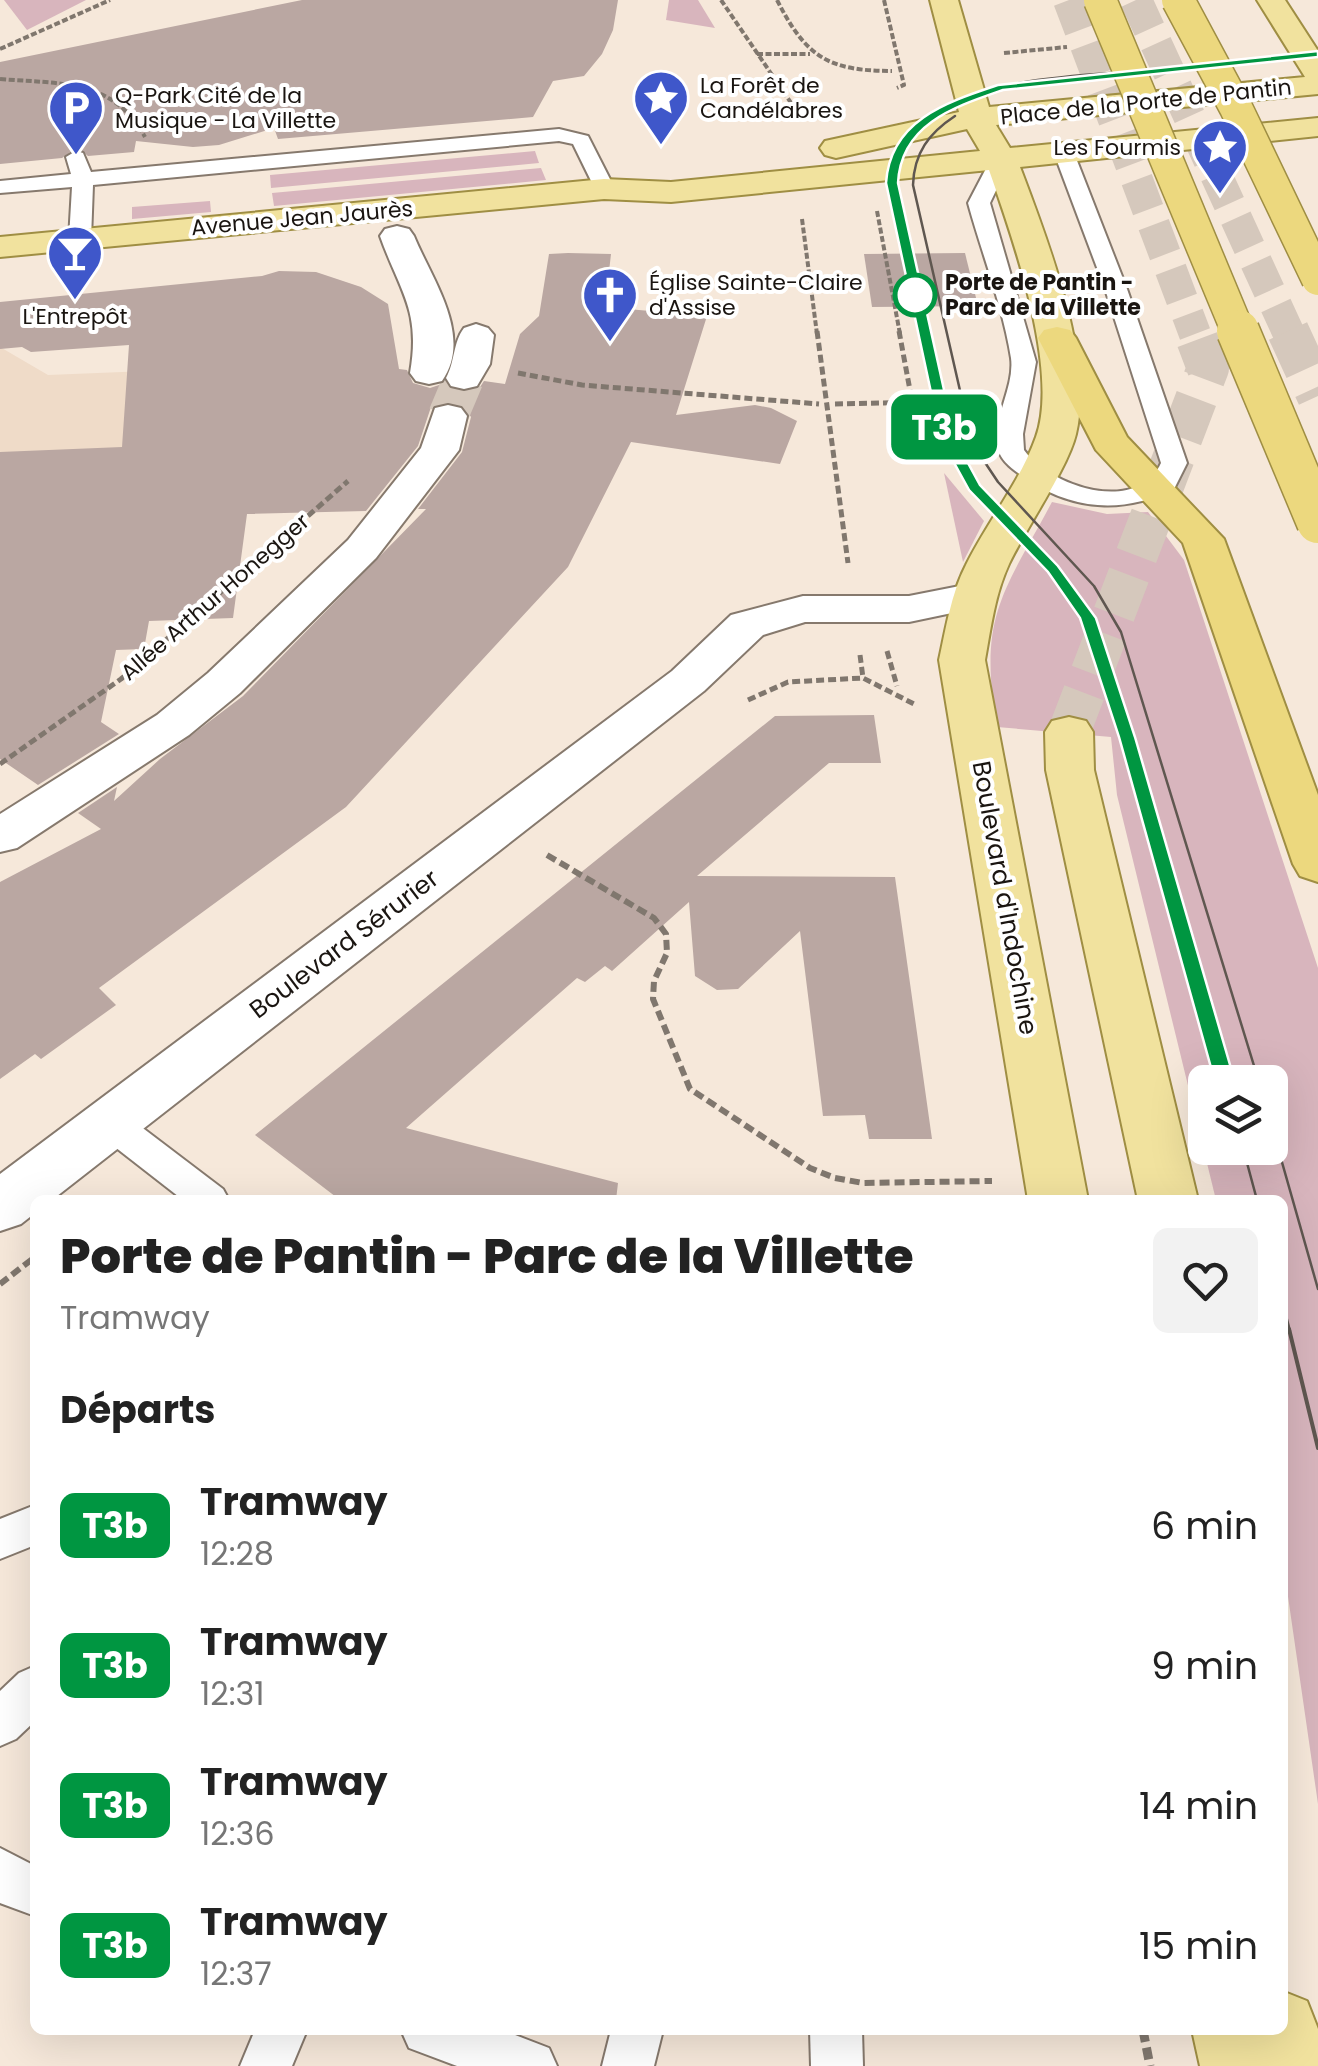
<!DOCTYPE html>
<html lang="fr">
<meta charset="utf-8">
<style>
body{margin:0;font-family:Poppins,sans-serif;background:#f2f2f2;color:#222;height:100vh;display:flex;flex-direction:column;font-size:38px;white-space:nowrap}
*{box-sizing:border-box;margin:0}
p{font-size:32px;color:#767676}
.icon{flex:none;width:55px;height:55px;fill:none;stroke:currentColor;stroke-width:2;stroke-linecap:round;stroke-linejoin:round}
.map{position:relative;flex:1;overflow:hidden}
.panel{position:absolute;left:30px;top:1195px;width:1258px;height:840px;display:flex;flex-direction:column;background:#fff;border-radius:15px;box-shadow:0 10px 40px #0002}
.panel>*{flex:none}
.badge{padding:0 20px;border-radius:15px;font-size:35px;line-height:65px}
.buttons{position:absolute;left:1188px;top:1065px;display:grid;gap:20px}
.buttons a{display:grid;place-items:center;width:100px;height:100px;border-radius:15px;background:#fff;box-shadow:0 10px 40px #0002;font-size:50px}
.map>.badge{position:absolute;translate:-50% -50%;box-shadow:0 0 0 5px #fff}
h2{padding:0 30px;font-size:38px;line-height:90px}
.round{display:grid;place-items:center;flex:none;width:105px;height:105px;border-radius:15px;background:#f2f2f2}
.head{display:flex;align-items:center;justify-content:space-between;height:170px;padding:0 30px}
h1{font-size:48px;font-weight:800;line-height:75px}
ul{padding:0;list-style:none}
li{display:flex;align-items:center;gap:30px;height:140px;padding:0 30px}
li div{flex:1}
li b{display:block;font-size:38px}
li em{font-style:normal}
li .badge{min-width:110px;font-weight:700;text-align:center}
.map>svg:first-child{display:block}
.built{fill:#efdbc8}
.green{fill:#d8b5bd;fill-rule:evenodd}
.building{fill:#baa7a2}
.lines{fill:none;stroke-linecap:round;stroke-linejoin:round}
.pedestrian-tunnel{stroke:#d5c8bc;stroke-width:40;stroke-dasharray:40 20;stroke-linecap:butt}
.primary-tunnel-far1{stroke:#d5c8bc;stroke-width:32;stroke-dasharray:32 16;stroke-linecap:butt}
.primary-tunnel{stroke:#d5c8bc;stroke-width:42;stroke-dasharray:42 21;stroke-linecap:butt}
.service-casing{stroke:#86796d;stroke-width:4}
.pedestrian-casing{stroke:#86796d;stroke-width:4}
.minor-casing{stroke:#86796d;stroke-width:4}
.tertiary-casing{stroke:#86796d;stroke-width:4}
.primary-casing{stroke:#9f8e43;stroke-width:4}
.trunk-casing{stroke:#9f8e43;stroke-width:4}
.path-far3{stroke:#80776e;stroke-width:4;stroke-dasharray:6 2.5;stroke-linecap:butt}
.path-far2{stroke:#80776e;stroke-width:5;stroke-dasharray:8 4;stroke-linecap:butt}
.path-far1{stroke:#80776e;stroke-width:6;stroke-dasharray:10 5;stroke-linecap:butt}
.path{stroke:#80776e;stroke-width:9;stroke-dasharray:12 6;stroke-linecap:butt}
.service{fill:#fff;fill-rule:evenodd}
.pedestrian{fill:#fff;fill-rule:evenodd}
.minor{fill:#fff;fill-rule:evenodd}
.tertiary{fill:#fff;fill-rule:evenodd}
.primary{fill:#f1e29e;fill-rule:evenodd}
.trunk{fill:#ecd87e;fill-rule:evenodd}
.tram-far1{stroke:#5f5750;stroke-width:2.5}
.tram{stroke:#5f5750;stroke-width:4}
.trunk-bridge-far1-casing{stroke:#9f8e43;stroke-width:35;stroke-linecap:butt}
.trunk-bridge-casing{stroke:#9f8e43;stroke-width:45;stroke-linecap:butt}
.trunk-bridge-far1{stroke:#ecd87e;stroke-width:32}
.trunk-bridge{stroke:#ecd87e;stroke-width:42}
.line{fill:#009641;stroke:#fff;stroke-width:2.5}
.stop-dot{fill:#fff;stroke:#009641;stroke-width:5}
.labels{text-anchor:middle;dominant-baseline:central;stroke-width:8;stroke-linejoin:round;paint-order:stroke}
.far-poi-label{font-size:22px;fill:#1a1511;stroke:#fff;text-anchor:start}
.far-street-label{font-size:22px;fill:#1a1511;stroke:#fff}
.far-stop-label{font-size:22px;font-weight:bold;fill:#1a1511;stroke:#fff;text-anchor:start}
.street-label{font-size:25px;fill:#1a1511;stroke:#fff}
</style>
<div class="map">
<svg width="1318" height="2066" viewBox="0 0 1318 2066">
<rect width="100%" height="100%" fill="#f6e8da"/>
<!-- built -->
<polygon class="built" points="0,347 48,375 147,371 134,427 0,664"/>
<!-- green -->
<g class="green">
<polygon points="4,0 86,0 27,30"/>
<polygon points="669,0 698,0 715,28 666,20"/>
<polygon points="535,151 539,163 271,188 270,175"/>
<polygon points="541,168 546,180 274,206 272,193"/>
<polygon points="210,201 211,212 132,219 132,207"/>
<polygon points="944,473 984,521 963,562"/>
<path d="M 1052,502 L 1107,514 L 1148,512 L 1184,560 L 1318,968 L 1318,1804 L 1283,1562 L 1282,1200 L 1216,1200 L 1117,795 L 1111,737 L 997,727 C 978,617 1002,595 1052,502 ZM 1205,1082 L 1270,1082 L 1270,1148 L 1205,1148 Z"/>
</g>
<!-- building -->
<g class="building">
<polygon points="302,0 618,0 613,30 602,54 584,76 553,81 533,117 278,139 274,128 219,145 193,147 136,141 134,152 88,156 77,147 62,158 0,164 0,62"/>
<polygon points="568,253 611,254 605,307 707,316 676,415 755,405 771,408 797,421 780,464 631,442 568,567 346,807 99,988 116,1005 41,1059 35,1054 0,1079 0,882 101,829 78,813 117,787 114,801 160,759 243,696 426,509 418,509 462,452 471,417 462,404 447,401 431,407 418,446 366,511 247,514 233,618 149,621 144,649 116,650 101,722 119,734 38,785 0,759 0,452 122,447 129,345 31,352 22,347 0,349 0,302 262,276 279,271 316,272 361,287 388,304 399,369 407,370 413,383 430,388 445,383 450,390 465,393 478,390 484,381 505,384 520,334 539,316 549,254"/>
<polygon points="965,253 978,306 872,307 864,254"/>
<polygon points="874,715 881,763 829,763 697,876 895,877 932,1139 869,1139 865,1115 823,1116 800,931 738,989 717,990 695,976 689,902 612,971 605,966 585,982 577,978 406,1128 618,1183 616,1200 340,1200 255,1135 775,716"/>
</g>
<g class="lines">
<!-- pedestrian-tunnel -->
<polyline class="pedestrian-tunnel" points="448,416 464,378"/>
<!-- primary-tunnel-far1 -->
<g class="primary-tunnel-far1">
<polyline points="1069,0 1195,334"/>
<polyline points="1136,0 1289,334"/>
</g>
<!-- primary-tunnel -->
<g class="primary-tunnel">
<polyline points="1288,331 1318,396"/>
<polyline points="1069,732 1208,368 1194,331"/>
</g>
<!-- service casing -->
<g class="service-casing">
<g id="service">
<polygon points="559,129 588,136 615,189 611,193 597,193 573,144 559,141 93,185 91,239 80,246 69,239 72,187 0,193 0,181 71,174 66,157 76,151 83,153 91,172"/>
<path d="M 1064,147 L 1074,153 L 1127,289 L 1187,463 L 1174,489 C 1126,513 1075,511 1030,481 C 1018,473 1002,464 998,449 C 991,419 1015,388 1011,358 C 1003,307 982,254 968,203 L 991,159 L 1001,153 L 1011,159 L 990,203 L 1036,362 L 1023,434 L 1024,450 C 1051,487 1137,515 1161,463 L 1105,289 L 1054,153 Z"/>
<polygon points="110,1109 123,1113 223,1189 229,1200 183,1200 97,1133 92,1123 97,1113"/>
<polygon points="35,1505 35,1545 0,1559 0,1519"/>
<polygon points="35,1666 35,1721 16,1739 0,1746 0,1691 19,1673"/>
<polygon points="0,1848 35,1866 35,1916 0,1903"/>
<polygon points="255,2030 307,2030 292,2066 240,2066"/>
<polygon points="401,2030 502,2030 549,2048 557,2066 457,2066 409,2048"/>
<polygon points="611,2030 663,2030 654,2066 602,2066"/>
<polygon points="810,2030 862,2030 863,2066 811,2066"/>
</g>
</g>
<!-- pedestrian casing -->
<g class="pedestrian-casing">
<g id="pedestrian">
<path d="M 476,324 L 488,328 L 494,335 L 490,364 L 477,386 L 464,389 L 451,386 L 446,378 C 455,362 453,342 464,328 Z"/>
<polygon points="448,405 461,408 467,416 459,450 376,558 240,693 189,735 17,848 0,852 0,814 157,715 208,673 348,540 421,448 435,408"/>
</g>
</g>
<!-- minor casing -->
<g class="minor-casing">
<path id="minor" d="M 397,226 L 409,229 L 414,236 C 431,278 474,336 442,381 L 429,384 L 416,381 L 410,373 C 421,310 400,292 380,236 L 385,229 Z"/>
</g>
<!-- tertiary casing -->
<g class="tertiary-casing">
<polygon id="tertiary" points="975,583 990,587 997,596 990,605 909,622 805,622 763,635 704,691 52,1200 35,1200 35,1213 21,1224 0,1231 0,1174 672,671 731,615 803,596 909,596"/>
</g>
<!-- primary casing -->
<g class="primary-casing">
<g id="primary">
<path d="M 930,0 L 958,0 L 989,107 L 1305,77 L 1257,0 L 1285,0 L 1318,51 L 1318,94 L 996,125 L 1010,148 L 1318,118 L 1318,136 L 1020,167 C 1047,238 1094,359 1076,434 C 1068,468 1026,528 1009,564 C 995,594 991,627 985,660 L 1088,1200 L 1028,1200 L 939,660 C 946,628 951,594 966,565 C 986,524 1021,480 1036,437 C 1060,370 1012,236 989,170 L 671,202 L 604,199 L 0,257 L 0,237 L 604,179 L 671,182 L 980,151 L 967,129 L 836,158 L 825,155 L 820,148 L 825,141 L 959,112 Z"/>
<polygon points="1069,717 1086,721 1093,732 1094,770 1198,1200 1138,1200 1046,770 1045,732 1052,721"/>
<polygon points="1282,1991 1307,2001 1318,2029 1318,2066 1200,2066 1192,2030 1282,2030"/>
</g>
</g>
<!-- trunk casing -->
<g class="trunk-casing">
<polygon id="trunk" points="1057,327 1070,330 1076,338 1127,437 1224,539 1318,795 1318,882 1300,876 1293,864 1183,543 1096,450 1038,338 1044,330"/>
</g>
<!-- path-far3 -->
<g class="path-far3">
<polyline points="721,0 802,119"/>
<path d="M 777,0 C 806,57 828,71 892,71"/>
<polyline points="884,0 904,85 897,88"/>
<polyline points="0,49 110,0"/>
<polyline points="1004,53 1067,47"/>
<polyline points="757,54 810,54"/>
<path d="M 0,79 C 59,84 113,78 145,137"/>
<polyline points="877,211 900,334"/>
<polyline points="802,219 817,334"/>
</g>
<!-- path-far2 -->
<g class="path-far2">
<polyline points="817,331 848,563"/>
<polyline points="899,331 912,401"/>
<polyline points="518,373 582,385 819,404"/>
<polyline points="835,404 969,401"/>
<polyline points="887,651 897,686"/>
<polyline points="860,655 863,678 916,705"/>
<polyline points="748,700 788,682 863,678"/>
<polyline points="0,764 121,679 348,481"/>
</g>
<!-- path-far1 -->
<g class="path-far1">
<polyline points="547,855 654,918 666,934 667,953 654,981 653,999 690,1089 810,1168 835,1178 863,1183 992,1181"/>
<polyline points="0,1284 35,1257"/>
</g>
<!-- path -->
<polyline class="path" points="1143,2030 1150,2066"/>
<!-- service -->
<use href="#service" class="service"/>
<!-- pedestrian -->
<use href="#pedestrian" class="pedestrian"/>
<!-- minor -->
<use href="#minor" class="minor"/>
<!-- tertiary -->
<use href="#tertiary" class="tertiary"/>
<!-- primary -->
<use href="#primary" class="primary"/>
<!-- trunk -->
<use href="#trunk" class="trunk"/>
<!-- tram-far1 -->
<g class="tram-far1">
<path d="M 955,116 C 929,133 914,153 913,185 L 972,443 L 998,482 L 1094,586 L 1121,632 L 1259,1082"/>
<path d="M 1225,1082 L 1127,737 L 1088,618 L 1053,569 L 974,487 L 948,439 L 892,171 C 900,148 909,129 930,115 C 993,76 1077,76 1148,70 C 1205,65 1261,60 1318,55"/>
<polyline points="1270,1120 1318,1289"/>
<polyline points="1243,1148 1257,1200"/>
<polyline points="1282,1300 1290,1331"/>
</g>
<!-- tram -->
<polyline class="tram" points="1289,1329 1318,1448"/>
<!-- trunk-bridge-far1 casing -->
<g class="trunk-bridge-far1-casing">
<g id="trunk-bridge-far1">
<polyline points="1100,0 1239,334"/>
<polyline points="1178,0 1236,108 1318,279"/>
</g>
</g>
<!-- trunk-bridge casing -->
<g class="trunk-bridge-casing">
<polyline id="trunk-bridge" points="1238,331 1318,522"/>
</g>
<!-- trunk-bridge-far1 -->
<use href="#trunk-bridge-far1" class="trunk-bridge-far1"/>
<!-- trunk-bridge -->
<use href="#trunk-bridge" class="trunk-bridge"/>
</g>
<!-- line -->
<path class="line" d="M 1318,51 L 1318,57 L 1003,90 C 954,107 901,124 898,183 L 955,439 L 980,485 L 1058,566 L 1096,618 L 1135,737 L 1235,1082 L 1225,1090 L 1215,1082 L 1119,737 L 1080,618 L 1048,572 L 969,490 L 941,439 L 886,183 C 890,120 947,102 998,85 Z"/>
<!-- icons -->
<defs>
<g id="sight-pin" transform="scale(2.875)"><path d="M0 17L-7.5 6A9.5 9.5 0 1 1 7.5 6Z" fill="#3f57ca" stroke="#fff"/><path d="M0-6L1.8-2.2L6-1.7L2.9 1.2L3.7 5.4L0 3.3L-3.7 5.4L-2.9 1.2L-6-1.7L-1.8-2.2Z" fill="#fff"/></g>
<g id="parking-pin" transform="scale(2.875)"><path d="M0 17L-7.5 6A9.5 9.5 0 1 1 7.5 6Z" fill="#3f57ca" stroke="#fff"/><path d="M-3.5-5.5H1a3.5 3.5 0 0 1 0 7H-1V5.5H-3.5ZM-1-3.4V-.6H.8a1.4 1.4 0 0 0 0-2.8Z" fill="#fff"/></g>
<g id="bar-pin" transform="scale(2.875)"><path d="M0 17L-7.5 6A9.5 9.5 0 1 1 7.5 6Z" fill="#3f57ca" stroke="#fff"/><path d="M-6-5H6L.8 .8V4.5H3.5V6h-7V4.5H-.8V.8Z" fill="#fff"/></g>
<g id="church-pin" transform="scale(2.875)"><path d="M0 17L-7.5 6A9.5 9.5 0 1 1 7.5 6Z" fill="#3f57ca" stroke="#fff"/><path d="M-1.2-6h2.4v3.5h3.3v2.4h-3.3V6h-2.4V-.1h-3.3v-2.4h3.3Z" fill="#fff"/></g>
</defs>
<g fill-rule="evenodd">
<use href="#sight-pin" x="661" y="98"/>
<use href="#parking-pin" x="76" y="108"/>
<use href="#sight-pin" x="1220" y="147"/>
<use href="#bar-pin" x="75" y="253"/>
<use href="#church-pin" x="610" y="295"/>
</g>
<!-- markers -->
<circle class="stop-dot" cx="915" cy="295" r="20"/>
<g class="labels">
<!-- far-poi labels -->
<g class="far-poi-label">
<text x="700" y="85">La Forêt de<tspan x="700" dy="25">Candélabres</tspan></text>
<text x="115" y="95">Q-Park Cité de la<tspan x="115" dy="25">Musique - La Villette</tspan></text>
<text x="1181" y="147" text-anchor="end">Les Fourmis</text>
<text x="649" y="282">Église Sainte-Claire<tspan x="649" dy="25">d'Assise</tspan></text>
<text x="75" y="316" text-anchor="middle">L'Entrepôt</text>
</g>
<!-- far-street labels -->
<g class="far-street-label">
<text transform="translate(1146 102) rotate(-6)">Place de la Porte de Pantin</text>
<text transform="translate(302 218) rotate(-5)">Avenue Jean Jaurès</text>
<text transform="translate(215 597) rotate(-41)">Allée Arthur Honegger</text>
</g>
<!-- far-stop labels -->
<g class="far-stop-label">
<text x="945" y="282">Porte de Pantin -<tspan x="945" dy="25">Parc de la Villette</tspan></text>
</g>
<!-- street labels -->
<g class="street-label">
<text transform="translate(1005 898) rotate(80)">Boulevard d'Indochine</text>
<text transform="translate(344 944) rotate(-37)">Boulevard Sérurier</text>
</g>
</g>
</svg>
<div class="buttons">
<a><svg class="icon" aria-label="layers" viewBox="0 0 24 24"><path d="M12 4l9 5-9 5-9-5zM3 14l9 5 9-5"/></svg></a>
</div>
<b class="badge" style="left:944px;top:427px;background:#009641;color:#fff">T3b</b>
<section class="panel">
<div class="head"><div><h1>Porte de Pantin - Parc de la Villette</h1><p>Tramway</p></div><a class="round"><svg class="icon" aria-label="heart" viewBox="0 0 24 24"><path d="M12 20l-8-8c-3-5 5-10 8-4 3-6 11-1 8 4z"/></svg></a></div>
<h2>Départs</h2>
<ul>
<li><span class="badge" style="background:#009641;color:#fff">T3b</span><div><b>Tramway</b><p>12:28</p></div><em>6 min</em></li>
<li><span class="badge" style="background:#009641;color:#fff">T3b</span><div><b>Tramway</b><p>12:31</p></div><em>9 min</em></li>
<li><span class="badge" style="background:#009641;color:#fff">T3b</span><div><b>Tramway</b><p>12:36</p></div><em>14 min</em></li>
<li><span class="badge" style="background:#009641;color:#fff">T3b</span><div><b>Tramway</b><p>12:37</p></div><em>15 min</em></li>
</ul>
</section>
</div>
